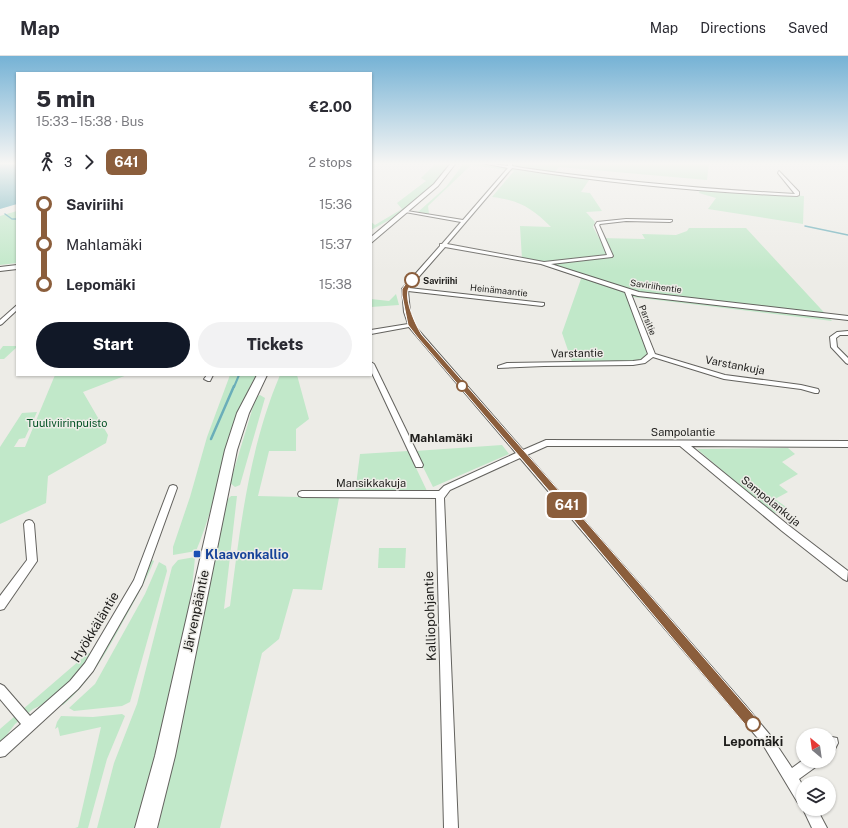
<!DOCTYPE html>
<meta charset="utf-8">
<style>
body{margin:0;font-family:"Public Sans",sans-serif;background:#f2f2f3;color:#2b2b33;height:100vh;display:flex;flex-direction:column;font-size:15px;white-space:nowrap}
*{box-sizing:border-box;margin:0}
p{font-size:13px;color:#7c7c81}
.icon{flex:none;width:22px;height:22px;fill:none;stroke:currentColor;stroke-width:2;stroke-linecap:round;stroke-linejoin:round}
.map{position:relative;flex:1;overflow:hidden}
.drawer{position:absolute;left:16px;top:16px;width:356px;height:304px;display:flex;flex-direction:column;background:#fff;border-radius:0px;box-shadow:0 1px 3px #0004}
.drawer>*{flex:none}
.badge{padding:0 8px;border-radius:6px;font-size:14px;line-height:26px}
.needle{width:26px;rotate:331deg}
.tools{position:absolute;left:796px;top:672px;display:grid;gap:8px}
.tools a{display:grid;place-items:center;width:40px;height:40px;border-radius:50%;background:#fff;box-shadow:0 1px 3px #0004;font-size:20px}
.map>.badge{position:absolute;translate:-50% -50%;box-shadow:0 0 0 2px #fff}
.legs{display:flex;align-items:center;gap:6px;height:44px;padding:0 20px;font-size:13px}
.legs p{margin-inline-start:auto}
.summary{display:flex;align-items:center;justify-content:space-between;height:68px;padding:0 20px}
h1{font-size:22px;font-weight:800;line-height:30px}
.primary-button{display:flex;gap:8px;margin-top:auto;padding:8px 20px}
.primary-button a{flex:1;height:46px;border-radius:24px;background:#111827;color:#fff;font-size:16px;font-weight:800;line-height:46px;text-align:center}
.primary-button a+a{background:#f2f2f3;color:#2b2b33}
ul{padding:0 20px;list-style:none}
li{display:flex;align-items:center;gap:14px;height:40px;font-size:15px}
li i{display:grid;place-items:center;width:6px;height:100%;margin:0 5px;background:currentColor}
li i::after{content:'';width:10px;height:10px;margin:-5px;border:3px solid;border-radius:50%;background:#fff}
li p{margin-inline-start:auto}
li:first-child i{background:linear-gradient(#0000 50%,currentColor 0)}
li:last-child i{background:linear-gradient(currentColor 50%,#0000 0)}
header{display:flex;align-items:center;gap:24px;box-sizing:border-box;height:56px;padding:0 20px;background:#fff;border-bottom:1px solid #e1e1e2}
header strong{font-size:19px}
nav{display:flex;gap:22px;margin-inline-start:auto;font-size:14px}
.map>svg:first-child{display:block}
.green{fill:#c1e8c9}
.water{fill:#6aaeb9}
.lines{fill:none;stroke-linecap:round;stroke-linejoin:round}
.stream-far2{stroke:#6aaeb9;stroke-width:1.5}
.stream-far1{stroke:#6aaeb9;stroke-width:2}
.stream{stroke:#6aaeb9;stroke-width:2.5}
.minor-casing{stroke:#63625e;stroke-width:2}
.tertiary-casing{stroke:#63625e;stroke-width:2}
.secondary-casing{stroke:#63625e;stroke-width:2}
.minor{fill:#fff;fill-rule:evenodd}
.tertiary{fill:#fff;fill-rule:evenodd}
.secondary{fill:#fff;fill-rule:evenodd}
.line-1{fill:#8b5e3c;stroke:#fff}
.stop-1-dot{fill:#fff;stroke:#8b5e3c;stroke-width:2}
.transit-dot{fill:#1a4fb4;stroke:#edece7;stroke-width:1.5}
.labels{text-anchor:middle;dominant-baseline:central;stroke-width:3;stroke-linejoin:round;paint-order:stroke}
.far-stop-label{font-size:9px;font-weight:bold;fill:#1e1d1b;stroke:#edece7;text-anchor:start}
.far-street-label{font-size:9px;fill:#1e1d1b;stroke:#edece7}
.street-label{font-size:11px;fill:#1e1d1b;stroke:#edece7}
.park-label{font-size:11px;fill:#045225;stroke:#edece7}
.neighbourhood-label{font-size:12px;font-weight:bold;fill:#1e1d1b;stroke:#edece7}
.near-transit-label{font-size:13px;font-weight:bold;fill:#164399;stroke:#edece7;text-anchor:start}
.near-street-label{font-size:13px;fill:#1e1d1b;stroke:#edece7}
.near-stop-label{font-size:13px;font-weight:bold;fill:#1e1d1b;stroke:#edece7}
</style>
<header>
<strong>Map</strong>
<nav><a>Map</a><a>Directions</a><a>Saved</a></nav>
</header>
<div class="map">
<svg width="848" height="772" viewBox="0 0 848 772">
<rect width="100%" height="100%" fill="#edece7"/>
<!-- green -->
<g class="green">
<polygon points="436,107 450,107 445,116 431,131 391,163 371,174 371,166 375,169 402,153 397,147 426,125 421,122"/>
<path d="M 464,107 L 709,107 L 707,124 L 559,111 L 553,118 L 589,124 L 581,136 L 590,137 L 602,155 L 586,156 L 595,166 L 593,171 L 599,182 L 645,183 L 642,178 L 676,179 L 687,175 L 689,172 L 746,172 L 832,265 L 632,241 L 653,297 L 639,305 L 572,306 L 562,277 L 582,220 L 546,208 L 522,203 L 520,170 L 551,171 C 532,152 519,144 492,141 L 514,115 L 471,109 L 428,150 L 429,158 L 418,156 L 446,131 Z"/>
<polygon points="700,134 804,140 803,168 708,153 716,142 699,137"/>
<polygon points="17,155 17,207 0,209 0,160"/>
<polygon points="396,238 399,249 371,251 371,243 389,245"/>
<polygon points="3,290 17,290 17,291 4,303 0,303 0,294"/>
<polygon points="55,319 127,319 83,336 108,379 106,387 48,420 46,447 0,468 0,391 22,357 37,356 25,382 19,383 14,391 25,391"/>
<path d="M 230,319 L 256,319 C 226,375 220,438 196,495 L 173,499 L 173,491 L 190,441 L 207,381 Z"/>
<path d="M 280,319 L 297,319 L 309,363 L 296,373 L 296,395 L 269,395 L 258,440 L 339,442 L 322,534 L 293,533 L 279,583 L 262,597 L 220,772 L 158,772 L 173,707 L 227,444 L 231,440 L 237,440 L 224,553 L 230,550 C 240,472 249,392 280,319 Z"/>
<polygon points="260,339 265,342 240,429 235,431 230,427 256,341"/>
<polygon points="502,389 509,398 433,431 415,395"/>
<polygon points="788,392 795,398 782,406 798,418 779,429 788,436 775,443 786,451 773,458 697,393"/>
<polygon points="408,395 427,435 355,437 360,398"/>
<polygon points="379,492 406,492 405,512 378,512"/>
<path d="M 195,501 C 192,543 183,583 173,624 C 162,674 149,723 136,772 L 97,772 L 114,707 L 137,648 L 172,511 L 178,504 Z"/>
<path d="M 152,504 L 154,505 C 144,529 131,551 119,573 C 103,602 88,628 63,649 L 59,649 Z"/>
<polygon points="159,506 166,510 167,515 130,646 122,650 74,655 69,652 95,628 145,538"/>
<polygon points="91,597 76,620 44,648 33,653 15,668 0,688 0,673 87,598"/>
<polygon points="122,658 125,660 107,703 88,772 75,772 78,771 101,671 60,680 58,671 55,673 57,666 61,660 93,661"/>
</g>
<!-- water -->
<polygon class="water" points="0,107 17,107 17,148 0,153"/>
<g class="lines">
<!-- stream-far2 -->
<g class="stream-far2">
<polyline points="5,158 12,163 17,163"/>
<polyline points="805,170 848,179"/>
</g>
<!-- stream-far1 -->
<polyline class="stream-far1" points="234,331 239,319"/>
<!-- stream -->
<polyline class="stream" points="211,383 234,330"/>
<!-- minor casing -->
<g class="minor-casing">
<g id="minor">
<path d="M 482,107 L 508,110 L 508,107 L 512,107 L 512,110 L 523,112 C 613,125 704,133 795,138 L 778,117 L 779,115 L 799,136 L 799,139 L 797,140 C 701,136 606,127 512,112 L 447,188 L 544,206 L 607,199 L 595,169 L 597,166 L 626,163 L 672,164 L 672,165 L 670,166 L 626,165 L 600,168 L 599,169 L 613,200 L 612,201 L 551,208 L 639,236 L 848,260 L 848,264 L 638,240 L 631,238 L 655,298 L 725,319 L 801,329 L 818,333 L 819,335 L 818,337 L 815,337 L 801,333 L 724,323 L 653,301 L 645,307 L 633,309 L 544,310 L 498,312 L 498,310 L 507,307 L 633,305 L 641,304 L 648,298 L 625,236 L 541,208 L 445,191 L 409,232 L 544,247 L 544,249 L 542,250 L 408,235 L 410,256 L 414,269 L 523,394 L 546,384 L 848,385 L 848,391 L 691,390 L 788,469 L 848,515 L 847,525 L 843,523 L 782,475 L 680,390 L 547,390 L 527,399 L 745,649 L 770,679 L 792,712 L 803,704 L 803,705 L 819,705 L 817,710 L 799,723 L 803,730 L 803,749 L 798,747 L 762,687 L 520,402 L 450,434 L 444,442 L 458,772 L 444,772 L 436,442 L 302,441 L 299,440 L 298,438 L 299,436 L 302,435 L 439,435 L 444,430 L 516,397 L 409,271 L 371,278 L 371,274 L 408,268 L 404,256 L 402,233 L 440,190 L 440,188 L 442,188 L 461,166 L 405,156 L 407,155 L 463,164 L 508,112 Z"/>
<polygon points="17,249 17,254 2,268 0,269 0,264"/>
<polygon points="848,275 848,279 840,279 836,282 837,291 848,302 848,308 846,307 831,291 830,281 837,276"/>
<polygon points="371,306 374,308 423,409 422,411 416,411 415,409 371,315"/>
<polygon points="207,319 213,319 210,325 208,325 204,323"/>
<polygon points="173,429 176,430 177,432 142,529 93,615 78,633 5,700 0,701 0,686 21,668 0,643 0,628 4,630 30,660 70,625 85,607 134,524 169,432 170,430"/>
<polygon points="29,464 32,465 34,468 37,505 4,553 0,554 0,540 27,504 24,468 26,465"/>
<polygon points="832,681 837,682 838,687 834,695 829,696 829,682"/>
<polygon points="803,753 817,753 827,772 812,772"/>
</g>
</g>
<!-- tertiary casing -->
<g class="tertiary-casing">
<polygon id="tertiary" points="17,209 17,213 0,215 0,211"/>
</g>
<!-- secondary casing -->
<g class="secondary-casing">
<g id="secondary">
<polygon points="451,107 456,107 438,130 371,187 371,181 434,128"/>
<polygon points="257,319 267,319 249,357 237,394 175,700 157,772 135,772 155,700 225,394 237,357"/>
</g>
</g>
<!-- minor -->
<use href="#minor" class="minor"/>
<!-- tertiary -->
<use href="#tertiary" class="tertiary"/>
<!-- secondary -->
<use href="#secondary" class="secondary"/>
</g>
<!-- sky -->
<linearGradient id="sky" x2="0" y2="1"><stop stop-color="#75b2d5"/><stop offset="0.5" stop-color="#f7f6f4"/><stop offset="1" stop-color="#f7f6f4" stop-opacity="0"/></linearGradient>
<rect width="848" height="215" fill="url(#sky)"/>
<!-- line-1 -->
<path class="line-1" d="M 410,222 L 415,224 C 412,227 409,231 408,234 C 405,246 416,270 422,279 L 568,445 L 757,663 L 759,668 L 757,672 L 753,674 L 748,672 L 562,450 L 418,282 L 408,269 L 402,239 L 402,233 Z"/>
<!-- markers -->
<g class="stop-1-dot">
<circle cx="412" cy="224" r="7"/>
<circle cx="462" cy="330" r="5"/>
<circle cx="753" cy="668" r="7"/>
</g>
<rect class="transit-dot" x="193" y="494" width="8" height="8" rx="2"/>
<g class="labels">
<!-- far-stop labels -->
<g class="far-stop-label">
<text x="423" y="224">Saviriihi</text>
</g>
<!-- far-street labels -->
<g class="far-street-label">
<text transform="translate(656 230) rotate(8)">Saviriihentie</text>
<text transform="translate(499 234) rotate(6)">Heinämaantie</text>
<text transform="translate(648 264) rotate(68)">Parsitie</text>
</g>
<!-- street labels -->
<g class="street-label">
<text transform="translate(577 297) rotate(-1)">Varstantie</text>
<text transform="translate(735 309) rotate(11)">Varstankuja</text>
<text x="683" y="376">Sampolantie</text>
<text x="371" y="427">Mansikkakuja</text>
<text transform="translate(771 445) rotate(39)">Sampolankuja</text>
</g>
<!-- park labels -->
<g class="park-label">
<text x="67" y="367">Tuuliviirinpuisto</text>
</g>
<!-- neighbourhood labels -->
<g class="neighbourhood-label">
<text x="441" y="382">Mahlamäki</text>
</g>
<!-- near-transit labels -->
<g class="near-transit-label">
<text x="205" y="498">Klaavonkallio</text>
</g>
<!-- near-street labels -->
<g class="near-street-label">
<text transform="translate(196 555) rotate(-78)">Järvenpääntie</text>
<text transform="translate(430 560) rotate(-92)">Kalliopohjantie</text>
<text transform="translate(95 571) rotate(-59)">Hyökkäläntie</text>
</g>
<!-- near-stop labels -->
<g class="near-stop-label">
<text x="753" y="685">Lepomäki</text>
</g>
</g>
</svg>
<div class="tools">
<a><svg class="needle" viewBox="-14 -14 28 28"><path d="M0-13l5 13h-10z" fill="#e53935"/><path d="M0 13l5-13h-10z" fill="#7c7c81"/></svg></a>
<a><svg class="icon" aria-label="layers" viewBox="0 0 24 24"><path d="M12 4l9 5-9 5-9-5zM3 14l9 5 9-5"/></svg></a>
</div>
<b class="badge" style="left:567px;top:449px;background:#8b5e3c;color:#fff">641</b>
<section class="drawer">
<div class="summary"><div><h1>5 min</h1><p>15:33 – 15:38 · Bus</p></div><b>€2.00</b></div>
<div class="legs"><svg class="icon" aria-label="walk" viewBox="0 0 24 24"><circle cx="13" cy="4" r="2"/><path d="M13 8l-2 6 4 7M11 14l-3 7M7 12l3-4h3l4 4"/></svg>3<svg class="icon" aria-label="forward" viewBox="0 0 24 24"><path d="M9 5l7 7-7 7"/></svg><b class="badge" style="background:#8b5e3c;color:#fff">641</b><p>2 stops</p></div>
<ul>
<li><i style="color:#8b5e3c"></i><b>Saviriihi</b><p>15:36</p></li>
<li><i style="color:#8b5e3c"></i><span>Mahlamäki</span><p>15:37</p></li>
<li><i style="color:#8b5e3c"></i><b>Lepomäki</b><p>15:38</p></li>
</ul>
<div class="primary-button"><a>Start</a><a>Tickets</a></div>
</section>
</div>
